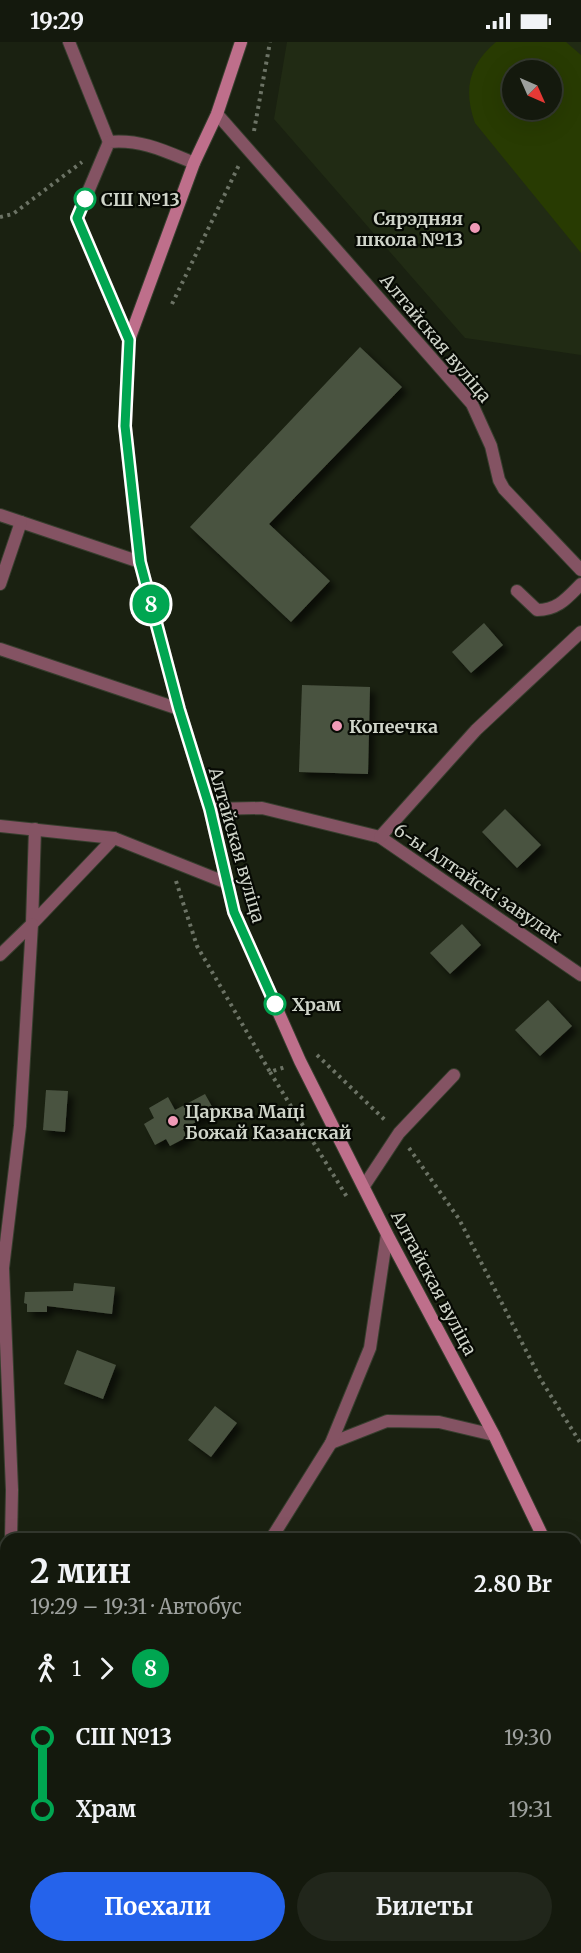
<!DOCTYPE html>
<html lang="ru">
<meta charset="utf-8">
<style>
body{margin:0;font-family:Merriweather,serif;background:#21261b;color:#f1f3f6;height:100vh;display:flex;flex-direction:column;font-size:22px;white-space:nowrap}
*{box-sizing:border-box;margin:0}
p{font-size:20px;color:#9da09d}
.icon{flex:none;width:33px;height:33px;fill:none;stroke:currentColor;stroke-width:2;stroke-linecap:round;stroke-linejoin:round}
.map{position:relative;flex:1;overflow:hidden}
.side{position:absolute;left:0px;top:1491px;width:582px;height:420px;display:flex;flex-direction:column;background:#14190d;border-radius:18px 18px 0 0;box-shadow:0 6px 24px #0002,0 0 0 2px #33382e}
.side>*{flex:none}
.badge{padding:0 12px;border-radius:20px;font-size:21px;line-height:39px}
.needle{width:39px;rotate:135deg}
.tools{position:absolute;left:502px;top:18px;display:grid;gap:12px}
.tools a{display:grid;place-items:center;width:60px;height:60px;border-radius:50%;background:#14190d;box-shadow:0 6px 24px #0002,0 0 0 2px #33382e;font-size:30px}
.map>.badge{position:absolute;translate:-50% -50%;box-shadow:0 0 0 3px #fff}
.legs{display:flex;align-items:center;gap:9px;height:66px;padding:0 30px;font-size:20px}
.legs p{margin-inline-start:auto}
.headline{display:flex;align-items:center;justify-content:space-between;height:102px;padding:0 30px}
h1{font-size:33px;font-weight:700;line-height:45px}
.action{display:flex;gap:12px;margin-top:auto;padding:12px 30px}
.action a{flex:1;height:69px;border-radius:36px;background:#2563eb;color:#fff;font-size:24px;font-weight:700;line-height:69px;text-align:center}
.action a+a{background:#21261b;color:#f1f3f6}
ul{padding:0 30px;list-style:none}
li{display:flex;align-items:center;gap:21px;height:72px;font-size:22px}
li i{display:grid;place-items:center;width:9px;height:100%;margin:0 8px;background:currentColor}
li i::after{content:'';width:15px;height:15px;margin:-8px;border:4px solid;border-radius:50%;background:#14190d}
li p{margin-inline-start:auto}
li:first-child i{background:linear-gradient(#0000 50%,currentColor 0)}
li:last-child i{background:linear-gradient(currentColor 50%,#0000 0)}
.status{display:flex;justify-content:space-between;align-items:center;height:42px;padding:0 30px;background:#14190d;direction:ltr}
.status svg{height:16px;fill:currentColor}
.map>svg:first-child{display:block}
.built{fill:#212b14;fill-rule:evenodd}
.green{fill:#283b02;fill-rule:evenodd}
.building{fill:#4a5341;filter:url(#shadow)}
.lines{fill:none;stroke-linecap:round;stroke-linejoin:round}
.lane-casing{stroke:#373e2e;stroke-width:14}
.street-casing{stroke:#373e2e;stroke-width:14}
.secondary-casing{stroke:#373e2e;stroke-width:14}
.path{stroke:#6c7365;stroke-width:4;stroke-dasharray:3 4.5;stroke-linecap:butt}
.lane{stroke:#845363;stroke-width:12}
.street{stroke:#845363;stroke-width:12}
.secondary{stroke:#be6f8b;stroke-width:12}
.line-1-casing{stroke:#fff;stroke-width:14}
.line-1{stroke:#00a651;stroke-width:9}
.stop-1-dot{fill:#fff;stroke:#00a651;stroke-width:3}
.poi-dot{fill:#f09ab7;stroke:#070a04;stroke-width:2}
.labels{text-anchor:middle;dominant-baseline:central;stroke-width:4.5;stroke-linejoin:round;paint-order:stroke}
.stop-label{font-size:18px;font-weight:bold;fill:#cfd4c9;stroke:#070a04;text-anchor:start}
.poi-label{font-size:18px;font-weight:bold;fill:#cfd4c9;stroke:#070a04;text-anchor:start}
.street-label{font-size:18px;fill:#cfd4c9;stroke:#070a04}
</style>
<div class="status"><b>19:29</b><svg viewBox="0 0 49 12"><path d="M0 12V9h3v3zM5 12V6h3v6zM10 12V3h3v9zM15 12V0h3v12zM26 1h20v11H26zM47 4h2v5h-2z"/></svg></div>
<div class="map">
<svg width="581" height="1911" viewBox="0 0 581 1911">
<defs>
<filter id="shadow"><feDropShadow dx="5.5" dy="5.5" stdDeviation="3" flood-color="#0009"/></filter>
</defs>
<rect width="100%" height="100%" fill="#1a2111"/>
<!-- built -->
<path class="built" d="M 287,0 L 581,0 L 581,313 L 465,296 L 274,77 ZM 513,28 L 552,28 L 552,68 L 513,68 Z"/>
<!-- green -->
<path class="green" d="M 496,0 L 566,0 L 581,13 L 581,211 L 475,81 C 463,47 469,23 496,0 ZM 513,28 L 552,28 L 552,68 L 513,68 Z"/>
<!-- building -->
<g class="building">
<polygon points="360,305 402,345 269,482 330,539 291,580 190,485"/>
<polygon points="484,581 503,603 471,631 452,610"/>
<polygon points="302,643 370,645 368,732 299,730"/>
<polygon points="505,767 541,803 517,826 482,790"/>
<polygon points="462,882 481,903 450,932 430,911"/>
<polygon points="548,958 572,984 540,1014 515,988"/>
<polygon points="46,1048 68,1049 65,1090 43,1088"/>
<polygon points="205,1052 215,1070 183,1087 187,1095 170,1104 166,1097 155,1103 144,1082 154,1076 149,1066 168,1055 175,1068"/>
<polygon points="74,1241 115,1245 112,1272 47,1264 47,1270 27,1270 27,1262 24,1261 25,1250 73,1249"/>
<polygon points="77,1308 116,1323 103,1357 64,1342"/>
<polygon points="215,1364 237,1381 211,1415 188,1398"/>
</g>
<g class="lines">
<!-- lane casing -->
<g class="lane-casing">
<g id="lane">
<polyline points="0,473 140,520"/>
<polyline points="0,542 21,480"/>
<path d="M 517,549 L 537,568 C 558,568 567,556 581,542"/>
<polyline points="0,607 179,667"/>
<polyline points="364,1144 399,1091 454,1033"/>
</g>
</g>
<!-- street casing -->
<g class="street-casing">
<g id="street">
<polyline points="69,0 109,100"/>
<polyline points="217,72 472,362 491,404 499,438 504,447 581,528"/>
<path d="M 129,298 L 77,176 L 109,100 C 141,97 165,109 194,121"/>
<polyline points="210,767 262,766 380,795 581,933"/>
<polyline points="0,784 114,796 227,841"/>
<polyline points="35,787 32,882 114,796"/>
<polyline points="380,795 476,688 581,590"/>
<polyline points="0,913 32,882 20,1084 3,1226 12,1448 11,1497"/>
<polyline points="331,1401 387,1379 439,1380 494,1393"/>
<polyline points="271,1497 331,1401 370,1306 387,1192"/>
<polyline points="576,1585 581,1580"/>
<polyline points="0,1752 6,1753"/>
<polyline points="193,1905 202,1911"/>
<polyline points="258,1905 259,1911"/>
<polyline points="129,1911 132,1905"/>
</g>
</g>
<!-- secondary casing -->
<g class="secondary-casing">
<g id="secondary">
<polyline points="241,0 217,72 194,121 129,298 125,384 140,520 179,667 210,767 234,870 300,1019 387,1192 494,1393 544,1497"/>
<polyline points="576,1563 581,1574"/>
</g>
</g>
<!-- path -->
<g class="path">
<polyline points="254,89 270,0"/>
<polyline points="0,175 13,172 82,120"/>
<polyline points="172,262 239,123"/>
<polyline points="176,839 197,904 270,1030 285,1025"/>
<polyline points="317,1013 387,1080"/>
<polyline points="270,1030 347,1155"/>
<polyline points="409,1106 459,1177 541,1338 581,1402"/>
</g>
<!-- lane -->
<use href="#lane" class="lane"/>
<!-- street -->
<use href="#street" class="street"/>
<!-- secondary -->
<use href="#secondary" class="secondary"/>
</g>
<g class="lines">
<!-- line-1 casing -->
<g class="line-1-casing">
<polyline id="line-1" points="85,157 77,176 129,298 125,384 140,520 179,667 210,767 234,870 275,962"/>
</g>
<!-- line-1 -->
<use href="#line-1" class="line-1"/>
</g>
<!-- markers -->
<g class="stop-1-dot">
<circle cx="85" cy="157" r="10"/>
<circle cx="275" cy="962" r="10"/>
</g>
<g class="poi-dot">
<circle cx="475" cy="186" r="6"/>
<circle cx="337" cy="684" r="6"/>
<circle cx="173" cy="1079" r="6"/>
</g>
<g class="labels">
<!-- stop labels -->
<g class="stop-label">
<text x="101" y="157">СШ №13</text>
<text x="292" y="962">Храм</text>
</g>
<!-- poi labels -->
<g class="poi-label">
<text x="463" y="176" text-anchor="end">Сярэдняя<tspan x="463" dy="21">школа №13</tspan></text>
<text x="349" y="684">Копеечка</text>
<text x="185" y="1069">Царква Маці<tspan x="185" dy="21">Божай Казанскай</tspan></text>
</g>
<!-- street labels -->
<g class="street-label">
<text transform="translate(436 296) rotate(50)">Алтайская вуліца</text>
<text transform="translate(237 803) rotate(74)">Алтайская вуліца</text>
<text transform="translate(478 841) rotate(34)">6-ы Алтайскі завулак</text>
<text transform="translate(434 1241) rotate(62)">Алтайская вуліца</text>
</g>
</g>
</svg>
<div class="tools">
<a><svg class="needle" viewBox="-14 -14 28 28"><path d="M0-13l5 13h-10z" fill="#e53935"/><path d="M0 13l5-13h-10z" fill="#9da09d"/></svg></a>
</div>
<b class="badge" style="left:151px;top:562px;background:#00a651;color:#fff">8</b>
<section class="side">
<div class="headline"><div><h1>2 мин</h1><p>19:29 – 19:31 · Автобус</p></div><b>2.80 Br</b></div>
<div class="legs"><svg class="icon" aria-label="walk" viewBox="0 0 24 24"><circle cx="13" cy="4" r="2"/><path d="M13 8l-2 6 4 7M11 14l-3 7M7 12l3-4h3l4 4"/></svg>1<svg class="icon" aria-label="forward" viewBox="0 0 24 24"><path d="M9 5l7 7-7 7"/></svg><b class="badge" style="background:#00a651;color:#fff">8</b></div>
<ul>
<li><i style="color:#00a651"></i><b>СШ №13</b><p>19:30</p></li>
<li><i style="color:#00a651"></i><b>Храм</b><p>19:31</p></li>
</ul>
<div class="action"><a>Поехали</a><a>Билеты</a></div>
</section>
</div>
